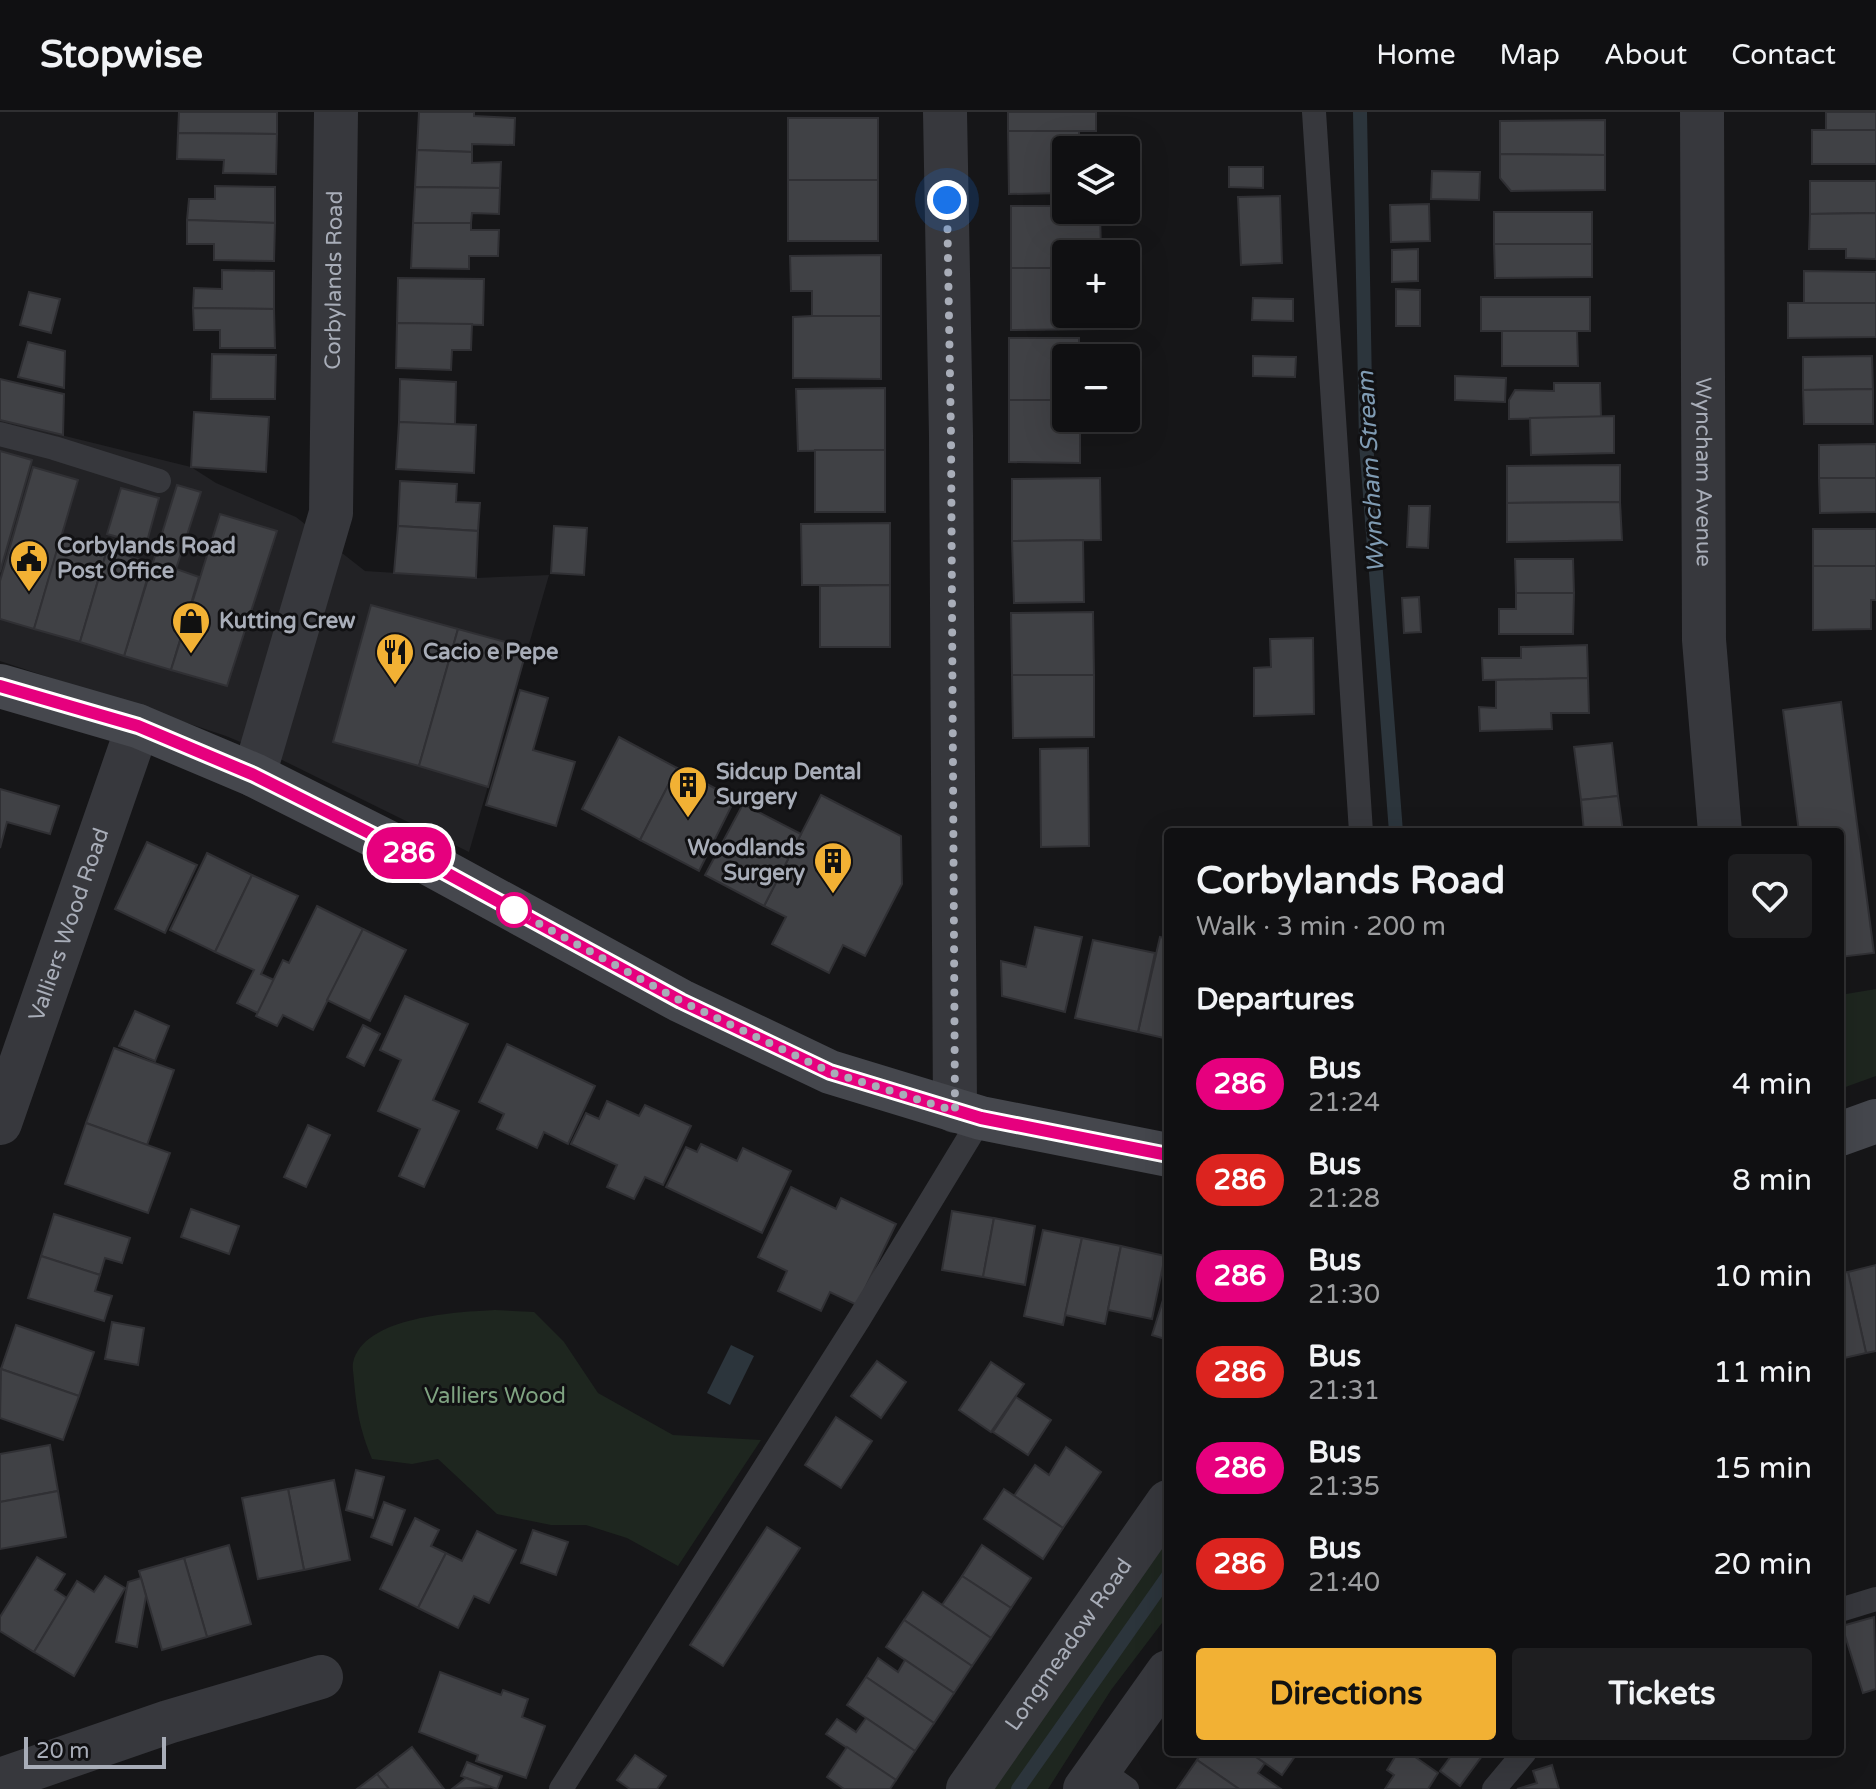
<!DOCTYPE html>
<meta charset="utf-8">
<style>
body{margin:0;font-family:"Varela Round",sans-serif;background:#1e1e20;color:#f1f3f6;height:100vh;display:flex;flex-direction:column;font-size:30px;white-space:nowrap}
*{box-sizing:border-box;margin:0}
p{font-size:26px;color:#9c9d9f}
.icon{flex:none;width:44px;height:44px;fill:none;stroke:currentColor;stroke-width:2;stroke-linecap:round;stroke-linejoin:round}
.map{position:relative;flex:1;overflow:hidden}
.details{position:absolute;left:1164px;top:716px;width:680px;height:928px;display:flex;flex-direction:column;background:#101012;border-radius:8px;box-shadow:0 8px 32px #0002,0 0 0 2px #303032}
.details>*{flex:none}
.badge{padding:0 16px;border-radius:26px;font-size:28px;line-height:52px}
.fabs{position:absolute;left:1052px;top:24px;display:grid;gap:16px}
.fabs a{display:grid;place-items:center;width:88px;height:88px;border-radius:8px;background:#101012;box-shadow:0 8px 32px #0002,0 0 0 2px #303032;font-size:40px}
.scale{position:absolute;left:24px;bottom:20px;width:142px;box-sizing:border-box;padding-left:8px;border:4px solid #a8adb8;border-top:0;font-size:22px;line-height:28px;white-space:nowrap;color:#a8adb8;-webkit-text-stroke:6px #111113;paint-order:stroke}
.you{position:absolute;width:40px;height:40px;margin:-20px;border:6px solid #fff;border-radius:50%;background:#1a73e8;box-shadow:0 0 0 12px #1a73e833}
.map>.badge{position:absolute;translate:-50% -50%;box-shadow:0 0 0 4px #fff}
h2{padding:0 32px;font-size:30px;line-height:72px}
.round{display:grid;place-items:center;flex:none;width:84px;height:84px;border-radius:8px;background:#1e1e20}
.summary{display:flex;align-items:center;justify-content:space-between;height:136px;padding:0 32px}
h1{font-size:38px;font-weight:700;line-height:60px}
.action{display:flex;gap:16px;margin-top:auto;padding:16px 32px}
.action a{flex:1;height:92px;border-radius:8px;background:#f2b134;color:#111;font-size:32px;font-weight:700;line-height:92px;text-align:center}
.action a+a{background:#1e1e20;color:#f1f3f6}
ul{padding:0;list-style:none}
li{display:flex;align-items:center;gap:24px;height:96px;padding:0 32px}
li div{flex:1}
li b{display:block;font-size:30px}
li em{font-style:normal}
li .badge{min-width:88px;font-weight:700;text-align:center}
header{display:flex;align-items:center;gap:48px;box-sizing:border-box;height:112px;padding:0 40px;background:#101012;border-bottom:2px solid #303032}
header strong{font-size:38px}
nav{display:flex;gap:44px;margin-inline-start:auto;font-size:28px}
.map>svg:first-child{display:block}
.built{fill:#222225}
.green{fill:#1e261f}
.water{fill:#2c353c}
.lines{fill:none;stroke-linecap:round;stroke-linejoin:round}
.stream{stroke:#2c353c;stroke-width:14}
.building{fill:#404145;stroke:#303034;stroke-width:2}
.lane{stroke:#37383d;stroke-width:24}
.street{stroke:#37383d;stroke-width:44}
.secondary{stroke:#45474d;stroke-width:44}
.line-casing{stroke:#fff;stroke-width:18}
.line{stroke:#e6007e;stroke-width:12}
.walk{stroke:#a8adb8;stroke-width:8;stroke-dasharray:0 14.4}
.stop-dot{fill:#fff;stroke:#e6007e;stroke-width:4}
.labels{text-anchor:middle;dominant-baseline:central;stroke-width:6;stroke-linejoin:round;paint-order:stroke}
.street-label{font-size:22px;fill:#a8adb8;stroke:#111113}
.poi-label{font-size:22px;font-weight:bold;fill:#a8adb8;stroke:#111113;text-anchor:start}
.park-label{font-size:22px;fill:#7fa381;stroke:#111113}
.water-label{font-size:24px;font-style:italic;fill:#7f9bb3;stroke:#111113}
</style>
<header>
<strong>Stopwise</strong>
<nav><a>Home</a><a>Map</a><a>About</a><a>Contact</a></nav>
</header>
<div class="map">
<svg width="1876" height="1677" viewBox="0 0 1876 1677">
<rect width="100%" height="100%" fill="#161618"/>
<!-- built -->
<polygon class="built" points="0,308 191,355 216,371 296,405 365,459 476,466 549,463 469,740 276,645 226,624 0,549"/>
<!-- green -->
<g class="green">
<polygon points="1876,877 1876,964 1840,977 1840,883"/>
<path d="M 495,1198 L 534,1200 L 564,1230 L 598,1281 L 673,1323 L 761,1328 L 678,1454 L 627,1426 L 586,1413 L 551,1413 L 497,1402 L 438,1347 L 412,1352 L 372,1347 C 360,1317 357,1301 354,1269 C 354,1264 352,1256 353,1251 C 363,1204 458,1200 495,1198 Z"/>
<polygon points="1168,1422 1168,1503 1111,1578 1048,1677 992,1677"/>
</g>
<!-- water -->
<polygon class="water" points="731,1233 754,1244 730,1293 707,1281"/>
<g class="lines">
<!-- stream -->
<g class="stream">
<polyline points="1360,0 1366,331 1396,720"/>
<polyline points="1018,1677 1168,1464"/>
</g>
</g>
<!-- building -->
<g class="building">
<polygon points="179,0 277,0 277,22 178,21"/>
<polygon points="419,0 474,0 474,4 515,6 514,33 472,32 472,40 417,38"/>
<rect x="1008" y="0" width="88" height="19"/>
<rect x="1826" y="0" width="50" height="18"/>
<rect x="788" y="6" width="90" height="62"/>
<polygon points="1605,8 1605,43 1500,42 1500,9"/>
<rect x="1812" y="18" width="64" height="34"/>
<polygon points="1008,19 1079,19 1079,38 1066,38 1066,81 1009,82"/>
<polygon points="178,21 277,22 276,62 223,61 224,48 177,47"/>
<polygon points="417,38 472,40 472,51 501,50 500,76 415,75"/>
<polygon points="1500,42 1605,43 1605,78 1511,79 1500,66"/>
<polygon points="1229,55 1263,55 1263,76 1229,75"/>
<polygon points="1432,59 1480,60 1479,88 1431,87"/>
<rect x="788" y="68" width="90" height="61"/>
<polygon points="1810,69 1876,69 1876,101 1810,102"/>
<polygon points="215,74 275,75 275,111 187,108 189,87 215,87"/>
<polygon points="415,75 500,76 499,102 472,101 471,111 413,111"/>
<polygon points="1280,84 1282,151 1241,153 1238,85"/>
<polygon points="1429,92 1430,129 1391,130 1390,93"/>
<polygon points="1011,94 1066,94 1066,98 1100,98 1101,142 1066,142 1066,156 1011,156"/>
<rect x="1494" y="100" width="98" height="32"/>
<polygon points="1876,101 1876,147 1846,146 1846,137 1809,137 1810,102"/>
<polygon points="187,108 275,111 274,149 214,148 214,132 187,132"/>
<polygon points="413,111 471,111 471,118 499,118 498,144 469,144 469,157 411,156"/>
<polygon points="1494,132 1592,132 1592,165 1495,166"/>
<polygon points="1418,137 1418,169 1392,170 1392,138"/>
<polygon points="881,143 881,204 812,204 812,179 791,179 790,144"/>
<polygon points="1011,156 1066,156 1066,202 1100,202 1100,217 1011,218"/>
<polygon points="222,158 274,159 274,197 193,196 194,176 222,177"/>
<polygon points="1804,159 1876,160 1876,191 1804,191"/>
<polygon points="398,166 484,167 483,213 397,211"/>
<polygon points="1396,177 1420,178 1420,214 1396,214"/>
<polygon points="29,180 60,187 51,221 20,213"/>
<rect x="1481" y="185" width="109" height="34"/>
<polygon points="1253,186 1293,187 1293,209 1252,208"/>
<polygon points="1788,191 1876,191 1876,225 1788,226"/>
<polygon points="193,196 274,197 275,236 220,236 220,218 194,218"/>
<polygon points="812,204 881,204 881,267 793,266 793,205"/>
<polygon points="397,211 472,212 471,238 452,238 451,258 396,256"/>
<polygon points="1502,219 1577,219 1578,254 1502,254"/>
<polygon points="1009,226 1079,226 1079,246 1066,246 1066,288 1009,288"/>
<polygon points="28,230 65,239 64,276 18,265"/>
<polygon points="212,242 276,243 275,287 211,287"/>
<polygon points="1253,244 1296,245 1295,265 1253,264"/>
<polygon points="1872,244 1873,277 1803,278 1803,245"/>
<polygon points="1455,264 1506,266 1505,290 1455,288"/>
<polygon points="0,267 64,282 63,323 0,308"/>
<polygon points="400,267 456,270 455,313 399,310"/>
<polygon points="1554,271 1600,271 1601,305 1509,307 1509,288 1515,278 1554,279"/>
<polygon points="885,276 885,338 798,339 796,277"/>
<polygon points="1873,277 1873,312 1804,312 1803,278"/>
<polygon points="1009,288 1066,288 1066,306 1080,306 1080,351 1009,350"/>
<polygon points="194,300 269,305 266,360 191,355"/>
<polygon points="1614,304 1614,341 1531,343 1530,306"/>
<polygon points="399,310 476,313 474,361 396,357"/>
<polygon points="1876,332 1876,366 1819,366 1819,333"/>
<rect x="815" y="338" width="70" height="62"/>
<polygon points="0,339 32,348 0,460"/>
<polygon points="1620,353 1620,390 1507,391 1507,354"/>
<polygon points="33,355 78,368 34,517 0,507 0,469"/>
<polygon points="1100,366 1101,428 1012,429 1012,367"/>
<polygon points="1819,366 1876,366 1876,400 1820,401"/>
<polygon points="400,369 457,372 456,390 480,391 478,419 398,414"/>
<polygon points="177,373 201,380 176,457 199,465 171,558 124,544"/>
<polygon points="121,376 159,386 146,433 107,422"/>
<polygon points="1620,390 1622,428 1507,430 1507,391"/>
<polygon points="1409,394 1430,394 1428,436 1407,435"/>
<polygon points="220,402 277,419 227,574 171,558"/>
<polygon points="890,411 890,473 802,473 801,412"/>
<polygon points="398,414 478,419 476,466 394,461"/>
<polygon points="554,414 587,416 584,463 551,461"/>
<rect x="1813" y="417" width="63" height="37"/>
<polygon points="61,424 107,438 80,530 34,517"/>
<polygon points="1083,428 1084,490 1014,491 1012,429"/>
<polygon points="107,438 152,451 124,544 80,530"/>
<polygon points="1515,447 1573,447 1574,481 1516,481"/>
<polygon points="1813,454 1876,454 1876,488 1871,488 1871,517 1813,518"/>
<polygon points="890,473 890,535 820,535 820,474"/>
<polygon points="1516,481 1574,481 1573,522 1499,522 1499,497 1516,497"/>
<polygon points="1419,485 1421,520 1404,521 1402,486"/>
<polygon points="371,493 458,517 419,654 333,630"/>
<polygon points="1093,500 1094,563 1012,563 1011,501"/>
<polygon points="458,517 527,536 488,675 419,654"/>
<polygon points="1313,526 1314,602 1254,604 1254,556 1271,555 1270,527"/>
<polygon points="1587,533 1588,566 1483,568 1482,546 1521,546 1521,535"/>
<polygon points="1012,563 1094,563 1094,625 1013,626"/>
<polygon points="1588,566 1589,601 1551,601 1552,617 1480,619 1479,595 1496,596 1496,568"/>
<polygon points="520,578 548,586 533,638 575,650 556,714 486,693"/>
<polygon points="1841,590 1874,841 1840,845 1840,720 1799,720 1783,598"/>
<polygon points="619,625 677,656 640,728 582,697"/>
<polygon points="1612,631 1618,684 1581,688 1574,635"/>
<polygon points="1088,636 1089,734 1041,735 1040,637"/>
<polygon points="677,656 735,687 699,759 640,728"/>
<polygon points="0,677 59,694 50,722 7,710 0,736"/>
<polygon points="821,683 901,724 902,772 865,844 843,833 829,861 772,832 786,805 764,794"/>
<polygon points="1618,684 1623,720 1584,720 1581,688"/>
<polygon points="743,692 801,722 764,794 705,763"/>
<polygon points="147,730 197,753 165,821 115,797"/>
<polygon points="207,741 252,763 215,840 170,818"/>
<polygon points="252,763 298,784 261,862 274,868 258,901 237,891 254,858 215,840"/>
<polygon points="317,794 363,817 313,918 283,903 277,914 256,904 283,848 289,851"/>
<polygon points="1035,815 1082,825 1065,900 1002,884 1001,849 1026,855"/>
<polygon points="363,817 406,838 370,909 327,888"/>
<polygon points="1160,825 1168,827 1168,927 1138,920"/>
<polygon points="1093,828 1155,841 1138,920 1075,906"/>
<polygon points="405,884 468,912 433,988 459,999 424,1075 399,1064 420,1017 378,999 401,948 380,938"/>
<polygon points="135,899 169,914 155,949 119,934"/>
<polygon points="363,913 380,922 364,954 347,945"/>
<polygon points="507,932 595,974 568,1032 544,1020 537,1036 497,1017 504,1002 479,990"/>
<polygon points="114,936 174,958 147,1033 86,1011"/>
<polygon points="607,989 639,1004 645,993 691,1014 663,1073 645,1065 634,1087 607,1075 617,1053 571,1032 586,1001 599,1007"/>
<polygon points="86,1011 170,1041 148,1101 65,1072"/>
<polygon points="308,1013 330,1023 306,1075 284,1065"/>
<polygon points="701,1032 737,1049 743,1036 791,1059 762,1121 666,1075 686,1035 697,1040"/>
<polygon points="791,1075 836,1097 841,1086 896,1112 857,1193 830,1180 821,1199 778,1179 787,1159 758,1145"/>
<polygon points="191,1097 239,1114 229,1142 181,1125"/>
<polygon points="952,1099 994,1106 983,1165 942,1158"/>
<polygon points="54,1102 130,1126 122,1151 105,1146 100,1163 41,1144"/>
<polygon points="994,1106 1035,1114 1025,1173 983,1165"/>
<polygon points="1043,1118 1082,1126 1063,1213 1024,1204"/>
<polygon points="1082,1126 1121,1134 1105,1212 1065,1203"/>
<polygon points="1121,1134 1165,1144 1152,1207 1108,1198"/>
<polygon points="41,1144 100,1163 95,1179 112,1184 104,1209 28,1186"/>
<polygon points="1876,1153 1876,1239 1866,1241 1848,1160"/>
<polygon points="1848,1160 1866,1241 1840,1247 1840,1161"/>
<polygon points="1168,1172 1168,1228 1152,1223"/>
<polygon points="112,1210 144,1216 138,1253 105,1247"/>
<polygon points="16,1213 94,1240 79,1284 1,1257"/>
<polygon points="877,1249 906,1270 881,1306 851,1284"/>
<polygon points="991,1250 1024,1272 991,1320 959,1298"/>
<polygon points="1,1257 79,1284 63,1328 0,1306"/>
<polygon points="1016,1285 1051,1308 1028,1343 993,1320"/>
<polygon points="836,1305 872,1329 841,1376 805,1353"/>
<polygon points="50,1333 58,1379 0,1390 0,1342"/>
<polygon points="1066,1335 1101,1360 1063,1416 1014,1384 1035,1353 1049,1363"/>
<polygon points="356,1358 384,1365 373,1406 346,1398"/>
<polygon points="334,1368 350,1448 304,1458 288,1377"/>
<polygon points="288,1377 304,1458 258,1467 242,1386"/>
<polygon points="1004,1377 1063,1416 1043,1447 984,1407"/>
<polygon points="58,1379 66,1425 0,1437 0,1390"/>
<polygon points="384,1390 405,1398 392,1433 371,1425"/>
<polygon points="415,1406 439,1418 431,1434 446,1441 418,1496 380,1477"/>
<polygon points="767,1415 800,1436 723,1554 690,1533"/>
<polygon points="533,1418 568,1430 556,1463 521,1451"/>
<polygon points="477,1419 516,1438 489,1491 474,1484 458,1516 418,1496 446,1441 462,1449"/>
<polygon points="229,1433 251,1512 207,1525 184,1446"/>
<polygon points="982,1433 1031,1466 1011,1496 962,1464"/>
<polygon points="37,1445 65,1462 55,1478 67,1486 34,1540 0,1519 0,1505"/>
<polygon points="184,1446 207,1525 162,1538 139,1459"/>
<polygon points="105,1464 125,1476 74,1564 34,1540 77,1469 94,1480"/>
<polygon points="962,1464 1011,1496 991,1526 942,1493"/>
<polygon points="141,1466 146,1484 137,1535 116,1530 128,1470"/>
<polygon points="923,1480 991,1526 972,1554 904,1508"/>
<polygon points="1874,1505 1876,1577 1863,1581 1842,1514"/>
<polygon points="904,1508 972,1554 954,1581 886,1535"/>
<polygon points="878,1546 898,1560 905,1548 954,1581 934,1611 866,1565"/>
<polygon points="440,1560 501,1583 503,1578 528,1587 522,1605 545,1614 526,1666 476,1649 478,1643 419,1620"/>
<polygon points="866,1565 934,1611 915,1639 847,1593"/>
<polygon points="866,1606 915,1639 896,1668 826,1622 837,1607 856,1620"/>
<polygon points="412,1635 444,1677 389,1677 377,1662"/>
<polygon points="847,1635 896,1668 890,1677 844,1677 827,1665"/>
<polygon points="1202,1640 1249,1640 1265,1651 1258,1661 1281,1677 1239,1677 1197,1648"/>
<polygon points="1249,1640 1298,1640 1282,1663"/>
<polygon points="1398,1640 1408,1640 1438,1661 1428,1677 1385,1677 1394,1663 1387,1658"/>
<polygon points="1454,1640 1485,1640 1460,1674 1440,1659"/>
<polygon points="635,1643 666,1664 657,1677 630,1677 617,1668"/>
<polygon points="1197,1648 1239,1677 1177,1677"/>
<polygon points="467,1650 502,1664 497,1677 461,1664"/>
<polygon points="1552,1653 1559,1677 1517,1677 1537,1671 1533,1659"/>
<polygon points="377,1662 389,1677 357,1677"/>
<polygon points="466,1666 490,1675 452,1677"/>
</g>
<g class="lines">
<!-- lane -->
<g class="lane">
<polyline points="1314,0 1361,720"/>
<polyline points="0,322 54,336 159,369"/>
<polyline points="1840,1498 1876,1487"/>
<polyline points="1099,1657 1127,1677"/>
<polyline points="561,1677 859,1207 981,1006"/>
<polyline points="1494,1677 1525,1640"/>
</g>
<!-- street -->
<g class="street">
<polyline points="945,0 951,324 955,999"/>
<path id="s1" d="M 1702,0 L 1704,528 L 1720,720"/>
<path id="s2" d="M 254,663 L 331,401 L 336,0"/>
<path id="s3" d="M 0,1011 L 138,614"/>
<polyline points="0,1668 168,1610 321,1565"/>
<path id="s4" d="M 968,1677 L 1168,1390"/>
<polyline points="1085,1677 1168,1560"/>
</g>
<!-- secondary -->
<g class="secondary">
<polyline points="0,574 138,614 254,663 417,745 681,889 830,960 981,1006 1168,1043"/>
<polyline points="1840,1022 1876,1009"/>
</g>
</g>
<g class="lines">
<!-- line casing -->
<g class="line-casing">
<polyline id="line" points="0,574 138,614 254,663 417,745 681,889 830,960 981,1006 1168,1043"/>
</g>
<!-- line -->
<use href="#line" class="line"/>
<!-- walk -->
<polyline class="walk" points="514,798 681,889 830,960 955,999 951,324 947,88"/>
</g>
<!-- icons -->
<defs>
<g id="civic-pin" transform="scale(2)"><path d="M0 17L-7.5 6A9.5 9.5 0 1 1 7.5 6Z" fill="#f2b134" stroke="#111113"/><path d="M-.6-6.5H3V-4.5H.6V-3L4-1V1h2V6H-6V1h2V-1L-.6-3ZM-1.2 2.5V6h2.4V2.5Z" fill="#111"/></g>
<g id="shop-pin" transform="scale(2)"><path d="M0 17L-7.5 6A9.5 9.5 0 1 1 7.5 6Z" fill="#f2b134" stroke="#111113"/><path d="M-5-2.5h2.3a2.7 3.5 0 0 1 5.4 0H5L5.5 6h-11ZM-1.5-2.5h3a1.5 2.3 0 0 0-3 0Z" fill="#111"/></g>
<g id="restaurant-pin" transform="scale(2)"><path d="M0 17L-7.5 6A9.5 9.5 0 1 1 7.5 6Z" fill="#f2b134" stroke="#111113"/><path d="M-5-6h1v4h1v-4h1v4h1v-4h1v5L-1.5 .5V6h-2V.5L-5-1ZM5-6V6H3V1.5H1.5Q1.5-4 5-6Z" fill="#111"/></g>
<g id="building-pin" transform="scale(2)"><path d="M0 17L-7.5 6A9.5 9.5 0 1 1 7.5 6Z" fill="#f2b134" stroke="#111113"/><path d="M-4-6H4V6H1V3H-1V6H-4ZM-2.5-4.3h1.7v1.8h-1.7ZM.8-4.3h1.7v1.8H.8ZM-2.5-1h1.7V.8h-1.7ZM.8-1h1.7V.8H.8Z" fill="#111"/></g>
</defs>
<g fill-rule="evenodd">
<use href="#civic-pin" x="29" y="447"/>
<use href="#shop-pin" x="191" y="509"/>
<use href="#restaurant-pin" x="395" y="540"/>
<use href="#building-pin" x="688" y="673"/>
<use href="#building-pin" x="833" y="749"/>
</g>
<!-- markers -->
<circle class="stop-dot" cx="514" cy="798" r="16"/>
<g class="labels">
<!-- street labels -->
<g class="street-label">
<text stroke="none"><textPath href="#s2" startOffset="506">Corbylands Road</textPath></text>
<text stroke="none"><textPath href="#s1" startOffset="360">Wyncham Avenue</textPath></text>
<text stroke="none"><textPath href="#s3" startOffset="210">Valliers Wood Road</textPath></text>
<text stroke="none"><textPath href="#s4" startOffset="176">Longmeadow Road</textPath></text>
</g>
<!-- poi labels -->
<g class="poi-label">
<text x="57" y="434">Corbylands Road<tspan x="57" dy="25">Post Office</tspan></text>
<text x="219" y="509">Kutting Crew</text>
<text x="423" y="540">Cacio e Pepe</text>
<text x="716" y="660">Sidcup Dental<tspan x="716" dy="25">Surgery</tspan></text>
<text x="805" y="736" text-anchor="end">Woodlands<tspan x="805" dy="25">Surgery</tspan></text>
</g>
<!-- park labels -->
<g class="park-label">
<text x="495" y="1284">Valliers Wood</text>
</g>
<!-- water labels -->
<g class="water-label">
<text transform="translate(1371 360) rotate(-93)">Wyncham Stream</text>
</g>
</g>
</svg>
<div class="fabs">
<a><svg class="icon" aria-label="layers" viewBox="0 0 24 24"><path d="M12 4l9 5-9 5-9-5zM3 14l9 5 9-5"/></svg></a>
<a>+</a>
<a>−</a>
</div>
<div class="scale">20 m</div>
<div class="you" style="left:947px;top:88px"></div>
<b class="badge" style="left:409px;top:741px;background:#e6007e;color:#fff">286</b>
<section class="details">
<div class="summary"><div><h1>Corbylands Road</h1><p>Walk · 3 min · 200 m</p></div><a class="round"><svg class="icon" aria-label="heart" viewBox="0 0 24 24"><path d="M12 20l-8-8c-3-5 5-10 8-4 3-6 11-1 8 4z"/></svg></a></div>
<h2>Departures</h2>
<ul>
<li><span class="badge" style="background:#e6007e;color:#fff">286</span><div><b>Bus</b><p>21:24</p></div><em>4 min</em></li>
<li><span class="badge" style="background:#dc241f;color:#fff">286</span><div><b>Bus</b><p>21:28</p></div><em>8 min</em></li>
<li><span class="badge" style="background:#e6007e;color:#fff">286</span><div><b>Bus</b><p>21:30</p></div><em>10 min</em></li>
<li><span class="badge" style="background:#dc241f;color:#fff">286</span><div><b>Bus</b><p>21:31</p></div><em>11 min</em></li>
<li><span class="badge" style="background:#e6007e;color:#fff">286</span><div><b>Bus</b><p>21:35</p></div><em>15 min</em></li>
<li><span class="badge" style="background:#dc241f;color:#fff">286</span><div><b>Bus</b><p>21:40</p></div><em>20 min</em></li>
</ul>
<div class="action"><a>Directions</a><a>Tickets</a></div>
</section>
</div>
